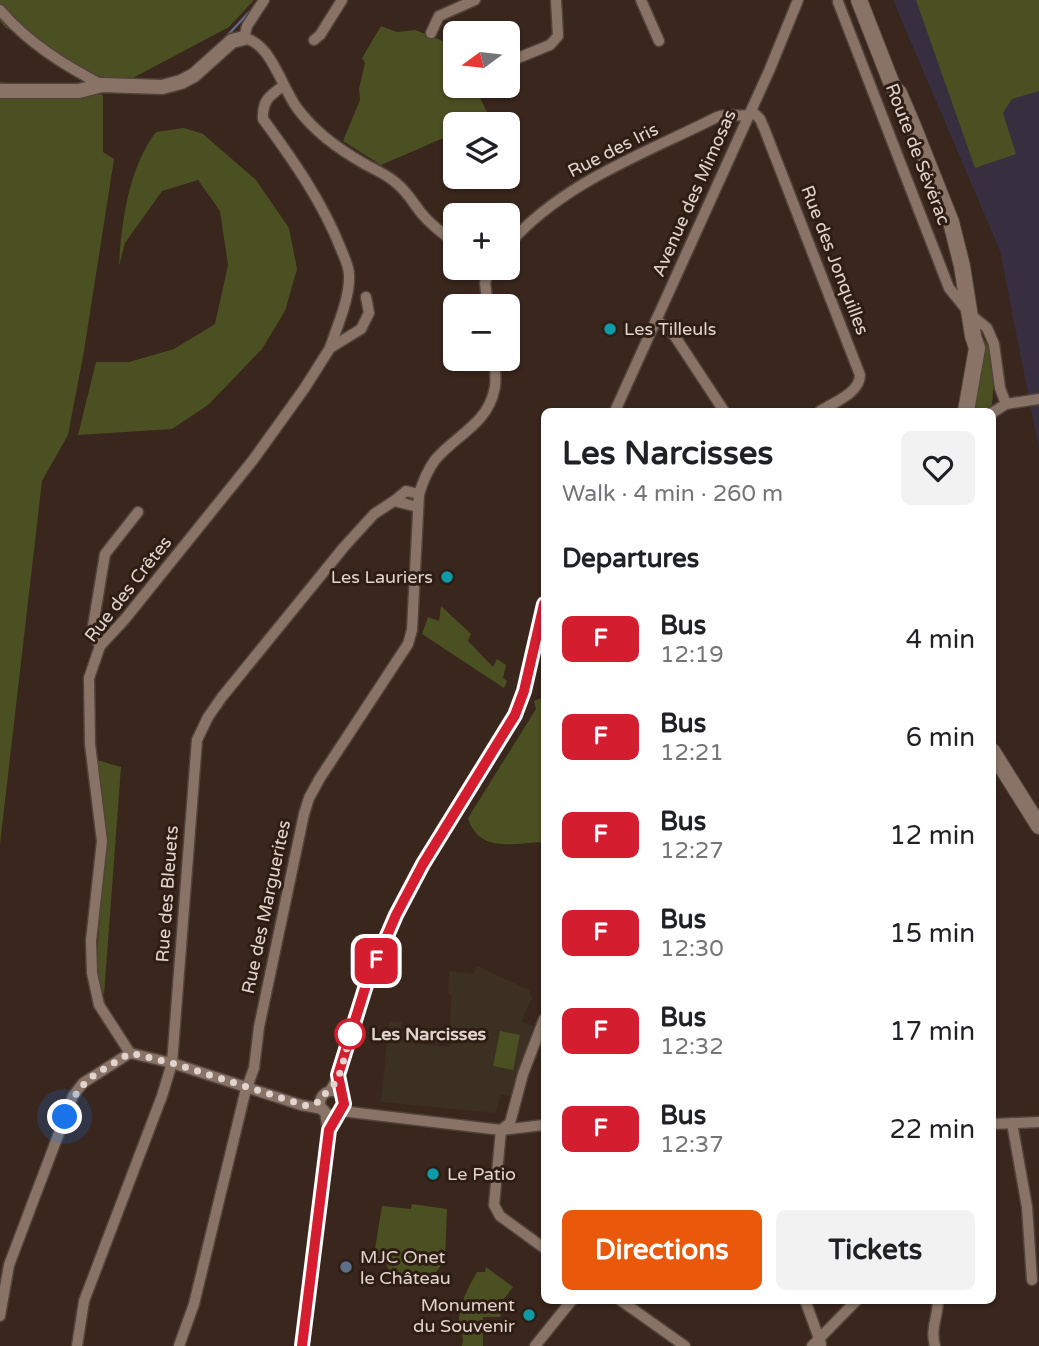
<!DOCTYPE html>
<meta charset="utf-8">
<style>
body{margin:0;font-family:"Varela Round",sans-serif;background:#f2f2f2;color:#202124;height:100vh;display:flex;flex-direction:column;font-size:26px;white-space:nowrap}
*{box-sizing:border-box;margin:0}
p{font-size:23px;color:#757577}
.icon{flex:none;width:38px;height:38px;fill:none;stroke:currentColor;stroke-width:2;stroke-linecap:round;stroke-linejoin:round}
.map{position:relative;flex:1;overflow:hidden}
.drawer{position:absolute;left:541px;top:408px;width:455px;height:896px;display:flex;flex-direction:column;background:#fff;border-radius:10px;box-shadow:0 2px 5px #0004}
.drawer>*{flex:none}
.badge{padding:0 14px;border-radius:10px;font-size:24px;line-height:46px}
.needle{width:46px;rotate:255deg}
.controls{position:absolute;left:443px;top:21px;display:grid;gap:14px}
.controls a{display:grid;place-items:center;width:77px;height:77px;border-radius:10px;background:#fff;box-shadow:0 2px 5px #0004;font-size:35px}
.you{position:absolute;width:35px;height:35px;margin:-18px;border:5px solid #fff;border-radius:50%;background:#1a73e8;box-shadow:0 0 0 10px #1a73e833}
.map>.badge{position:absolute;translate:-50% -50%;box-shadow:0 0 0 4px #fff}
h2{padding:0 21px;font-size:26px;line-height:63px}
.round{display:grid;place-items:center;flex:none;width:74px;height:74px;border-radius:10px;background:#f2f2f2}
.overview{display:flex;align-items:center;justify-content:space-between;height:119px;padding:0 21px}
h1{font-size:33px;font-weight:700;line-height:52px}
.action{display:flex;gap:14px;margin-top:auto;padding:14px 21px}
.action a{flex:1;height:80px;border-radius:10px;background:#ea580c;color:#fff;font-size:28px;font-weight:700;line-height:80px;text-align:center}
.action a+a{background:#f2f2f2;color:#202124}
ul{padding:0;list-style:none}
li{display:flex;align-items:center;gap:21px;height:98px;padding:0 21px}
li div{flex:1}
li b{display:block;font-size:26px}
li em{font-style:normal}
li .badge{min-width:77px;font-weight:700;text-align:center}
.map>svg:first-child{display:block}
.industrial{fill:#372f3f}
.education{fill:#3c3022}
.green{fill:#4b5022}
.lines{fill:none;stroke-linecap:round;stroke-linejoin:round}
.stream{stroke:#5d6a88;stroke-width:2.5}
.minor-casing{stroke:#51423a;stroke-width:13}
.tertiary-casing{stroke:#51423a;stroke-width:17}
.secondary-casing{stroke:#51423a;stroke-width:18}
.minor{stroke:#897367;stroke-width:10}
.tertiary{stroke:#897367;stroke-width:14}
.secondary{stroke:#897367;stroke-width:16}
.line-casing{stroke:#fff;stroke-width:16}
.line{stroke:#d41d2f;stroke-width:10}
.walk{stroke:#e1d4ce;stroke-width:7;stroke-dasharray:0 12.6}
.culture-dot{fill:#0f9aa8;stroke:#2e1d13;stroke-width:2.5}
.stop-dot{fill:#fff;stroke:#d41d2f;stroke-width:3.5}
.service-dot{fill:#5c6f8a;stroke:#2e1d13;stroke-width:2.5}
.labels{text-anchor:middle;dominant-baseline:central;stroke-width:6;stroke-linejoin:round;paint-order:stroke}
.street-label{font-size:18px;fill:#e1d4ce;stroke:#2e1d13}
.poi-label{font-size:18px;fill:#e1d4ce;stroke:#2e1d13;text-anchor:start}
.stop-label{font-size:18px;font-weight:bold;fill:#e1d4ce;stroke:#2e1d13;text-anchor:start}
</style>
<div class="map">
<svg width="1039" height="1346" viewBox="0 0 1039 1346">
<rect width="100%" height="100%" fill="#39261d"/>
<!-- industrial -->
<polygon class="industrial" points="893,0 1039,0 1039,449 1000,251"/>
<!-- education -->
<polygon class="education" points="477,966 529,990 532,998 521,1022 534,1026 510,1096 500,1095 496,1113 381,1102 389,1021 402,1022 401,1032 408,1033 409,1039 416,1044 450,1047 451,996 448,991 449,971 473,974"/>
<!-- green -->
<g class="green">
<polygon points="0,0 254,0 229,27 114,88 5,27 0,21"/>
<polygon points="916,0 1039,0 1039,91 1012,99 1003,113 1016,154 975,168"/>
<polygon points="381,26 397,32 415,30 453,45 455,49 455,86 474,86 490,118 475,124 455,124 455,133 381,165 343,141 360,100 359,89 365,63 362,58"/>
<polygon points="0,82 103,95 103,152 114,159 84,351 68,435 42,481 0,844"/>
<path d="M 184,128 L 203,134 L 256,180 L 289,228 L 297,269 L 285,311 L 262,349 L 208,405 L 172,429 L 78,435 L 96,362 L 129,362 L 174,349 L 215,324 L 228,265 L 220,211 L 198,180 L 162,191 L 125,243 L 119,266 C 121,223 129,167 156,132 Z"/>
<path d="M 981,337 C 995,347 995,392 991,409 L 974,411 L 982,369 Z"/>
<polygon points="441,606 471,634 468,641 493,667 497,659 506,665 503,678 507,681 504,688 422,634 428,617 439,621"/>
<path d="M 544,697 L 544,792 L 542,792 L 544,842 C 514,843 479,854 468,818 L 536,709 L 534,701 Z"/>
<polygon points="97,760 121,767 104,995 96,974 103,868"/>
<polygon points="500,1031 520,1035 513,1070 493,1066"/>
<polygon points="412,1204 447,1209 445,1260 425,1287 405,1283 401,1276 390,1273 386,1263 374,1255 382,1206 411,1209"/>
<path d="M 486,1267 L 513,1287 L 500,1304 L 502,1311 L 500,1317 L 483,1317 L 483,1346 L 462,1346 C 465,1335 459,1329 459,1319 C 459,1303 470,1285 477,1272 L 485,1272 Z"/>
</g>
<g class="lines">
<!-- stream -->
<polyline class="stream" points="224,39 253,8"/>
<!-- minor casing -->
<g class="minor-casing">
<g id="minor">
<path d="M 264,0 L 247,26 L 244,38 C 271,43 281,86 297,108 C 315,132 337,148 363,163 C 373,169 386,174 395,182 C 407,191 413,203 422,214 C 432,226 443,234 455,242"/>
<polyline points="641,0 659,41"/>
<polyline points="838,2 949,288 970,314 987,328 994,344 1000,388 1006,404 1039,399"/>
<path d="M 0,10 C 28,43 64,65 102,85"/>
<polyline points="431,33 439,16 475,0"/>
<polyline points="314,40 320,35 342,0"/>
<polyline points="508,62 550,45 558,36 556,0"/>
<path d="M 283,86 C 269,96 262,101 263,119 C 293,160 322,201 341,249 C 344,257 349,266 349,275 C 350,299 337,326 330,348"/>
<path d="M 508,245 C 563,182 644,154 717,117 C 731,112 741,118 755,114 L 760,119 L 764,128 L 860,375 C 860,393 833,403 820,411"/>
<polyline points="488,306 485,283 490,268"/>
<polyline points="656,320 669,329 676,338 724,411"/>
<polyline points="615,411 769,71 798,0"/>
<polyline points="992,413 1006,404"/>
<polyline points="418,507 394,501 406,491 419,494"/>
<polyline points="100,646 92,632 105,554 138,512"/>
<polyline points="544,1019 523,1074 510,1123 501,1130 494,1205 500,1216 544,1248"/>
<polyline points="130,1053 99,1005 92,973 91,941 102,841 90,744 89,678 100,646 125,619 253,460 304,389 330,348 361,329 369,313 366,297"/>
<polyline points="130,1053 172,1063 301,1105 323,1109"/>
<path d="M 330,1091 L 338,1077 C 354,1003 385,930 423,865 C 452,814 486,766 515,715 L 524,691 L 544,605"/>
<circle cx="332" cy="1103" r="12"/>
<polyline points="341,1111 501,1130 544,1125"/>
<polyline points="1012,1123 1027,1207 1032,1280"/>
<polyline points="992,1124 1039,1122"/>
<polyline points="620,1300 685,1346"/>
<polyline points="805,1300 821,1344"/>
<polyline points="0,1316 9,1265 73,1096 83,1083 130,1053"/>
<polyline points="77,1346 84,1301 162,1096 172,1063 197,740 208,717 222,697 344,547 374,514 394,501"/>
<path d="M 179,1346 L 194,1304 L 245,1093 L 254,1068 L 259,1027 L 304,814 L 309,798 L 320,778 L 408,644 L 412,630 L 419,494 C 423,481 427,471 435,460 C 455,436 487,424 494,391 C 497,382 495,369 494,359"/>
<polyline points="302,1346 329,1139 325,1111"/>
<polyline points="535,1346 572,1300"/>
<polyline points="812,1346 857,1300"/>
<path d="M 935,1346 C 930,1329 938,1317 938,1300"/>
</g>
</g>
<!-- tertiary casing -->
<g class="tertiary-casing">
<polyline id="tertiary" points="0,91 79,91 102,85 162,87 181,82 194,75 232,41 244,38"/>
</g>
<!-- secondary casing -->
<g class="secondary-casing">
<g id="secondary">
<polyline points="859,0 893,87 899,93 913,126 951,222 962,266 973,336 977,348 966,411"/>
<polyline points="992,751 1039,826"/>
</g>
</g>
<!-- minor -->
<use href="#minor" class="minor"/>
<!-- tertiary -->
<use href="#tertiary" class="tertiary"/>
<!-- secondary -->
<use href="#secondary" class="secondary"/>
</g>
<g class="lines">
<!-- line casing -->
<g class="line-casing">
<polyline id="line" points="302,1346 329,1130 344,1104 338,1075 367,982 396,915 423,864 515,715 524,691 544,604"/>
</g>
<!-- line -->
<use href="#line" class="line"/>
<!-- walk -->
<path class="walk" d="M 65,1117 C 80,1077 96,1075 130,1053 L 172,1063 L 307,1106 L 321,1101 C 324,1092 333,1088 338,1078 C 343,1065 348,1044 350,1034"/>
</g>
<!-- markers -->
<g class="culture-dot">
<circle cx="610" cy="329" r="7"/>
<circle cx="447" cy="577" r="7"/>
<circle cx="433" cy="1174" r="7"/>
<circle cx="529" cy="1315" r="7"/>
</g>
<circle class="stop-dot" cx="350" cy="1034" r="14"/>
<circle class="service-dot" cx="346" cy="1267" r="7"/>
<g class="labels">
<!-- street labels -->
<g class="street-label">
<text transform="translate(613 150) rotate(-27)">Rue des Iris</text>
<text transform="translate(918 154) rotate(69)">Route de Sévérac</text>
<text transform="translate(694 193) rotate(-66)">Avenue des Mimosas</text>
<text transform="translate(835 260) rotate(69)">Rue des Jonquilles</text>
<text transform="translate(128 589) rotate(-52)">Rue des Crêtes</text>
<text transform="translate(167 894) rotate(-86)">Rue des Bleuets</text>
<text transform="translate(266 907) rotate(-78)">Rue des Marguerites</text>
</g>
<!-- poi labels -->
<g class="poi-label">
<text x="624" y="329">Les Tilleuls</text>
<text x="433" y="577" text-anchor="end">Les Lauriers</text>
<text x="447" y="1174">Le Patio</text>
<text x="360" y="1257">MJC Onet<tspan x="360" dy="21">le Château</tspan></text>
<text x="515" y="1305" text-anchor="end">Monument<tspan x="515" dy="21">du Souvenir</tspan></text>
</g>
<!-- stop labels -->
<g class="stop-label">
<text x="371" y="1034">Les Narcisses</text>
</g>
</g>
</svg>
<div class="controls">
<a><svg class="needle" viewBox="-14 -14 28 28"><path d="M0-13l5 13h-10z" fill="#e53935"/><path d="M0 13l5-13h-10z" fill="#757577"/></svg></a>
<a><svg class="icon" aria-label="layers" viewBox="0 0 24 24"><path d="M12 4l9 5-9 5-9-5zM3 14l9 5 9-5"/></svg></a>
<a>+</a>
<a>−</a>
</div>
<div class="you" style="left:65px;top:1117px"></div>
<b class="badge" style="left:376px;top:961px;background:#d41d2f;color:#fff">F</b>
<section class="drawer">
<div class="overview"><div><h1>Les Narcisses</h1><p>Walk · 4 min · 260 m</p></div><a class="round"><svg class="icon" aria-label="heart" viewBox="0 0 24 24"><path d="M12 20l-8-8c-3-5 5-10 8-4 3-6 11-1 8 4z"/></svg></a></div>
<h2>Departures</h2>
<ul>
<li><span class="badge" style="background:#d41d2f;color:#fff">F</span><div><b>Bus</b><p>12:19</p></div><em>4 min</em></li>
<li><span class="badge" style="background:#d41d2f;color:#fff">F</span><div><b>Bus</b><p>12:21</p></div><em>6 min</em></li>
<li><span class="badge" style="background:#d41d2f;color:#fff">F</span><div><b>Bus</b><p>12:27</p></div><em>12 min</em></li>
<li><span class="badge" style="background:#d41d2f;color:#fff">F</span><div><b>Bus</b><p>12:30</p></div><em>15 min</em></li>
<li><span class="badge" style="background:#d41d2f;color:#fff">F</span><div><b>Bus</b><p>12:32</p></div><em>17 min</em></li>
<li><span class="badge" style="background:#d41d2f;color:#fff">F</span><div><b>Bus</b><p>12:37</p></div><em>22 min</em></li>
</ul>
<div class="action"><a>Directions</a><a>Tickets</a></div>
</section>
</div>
